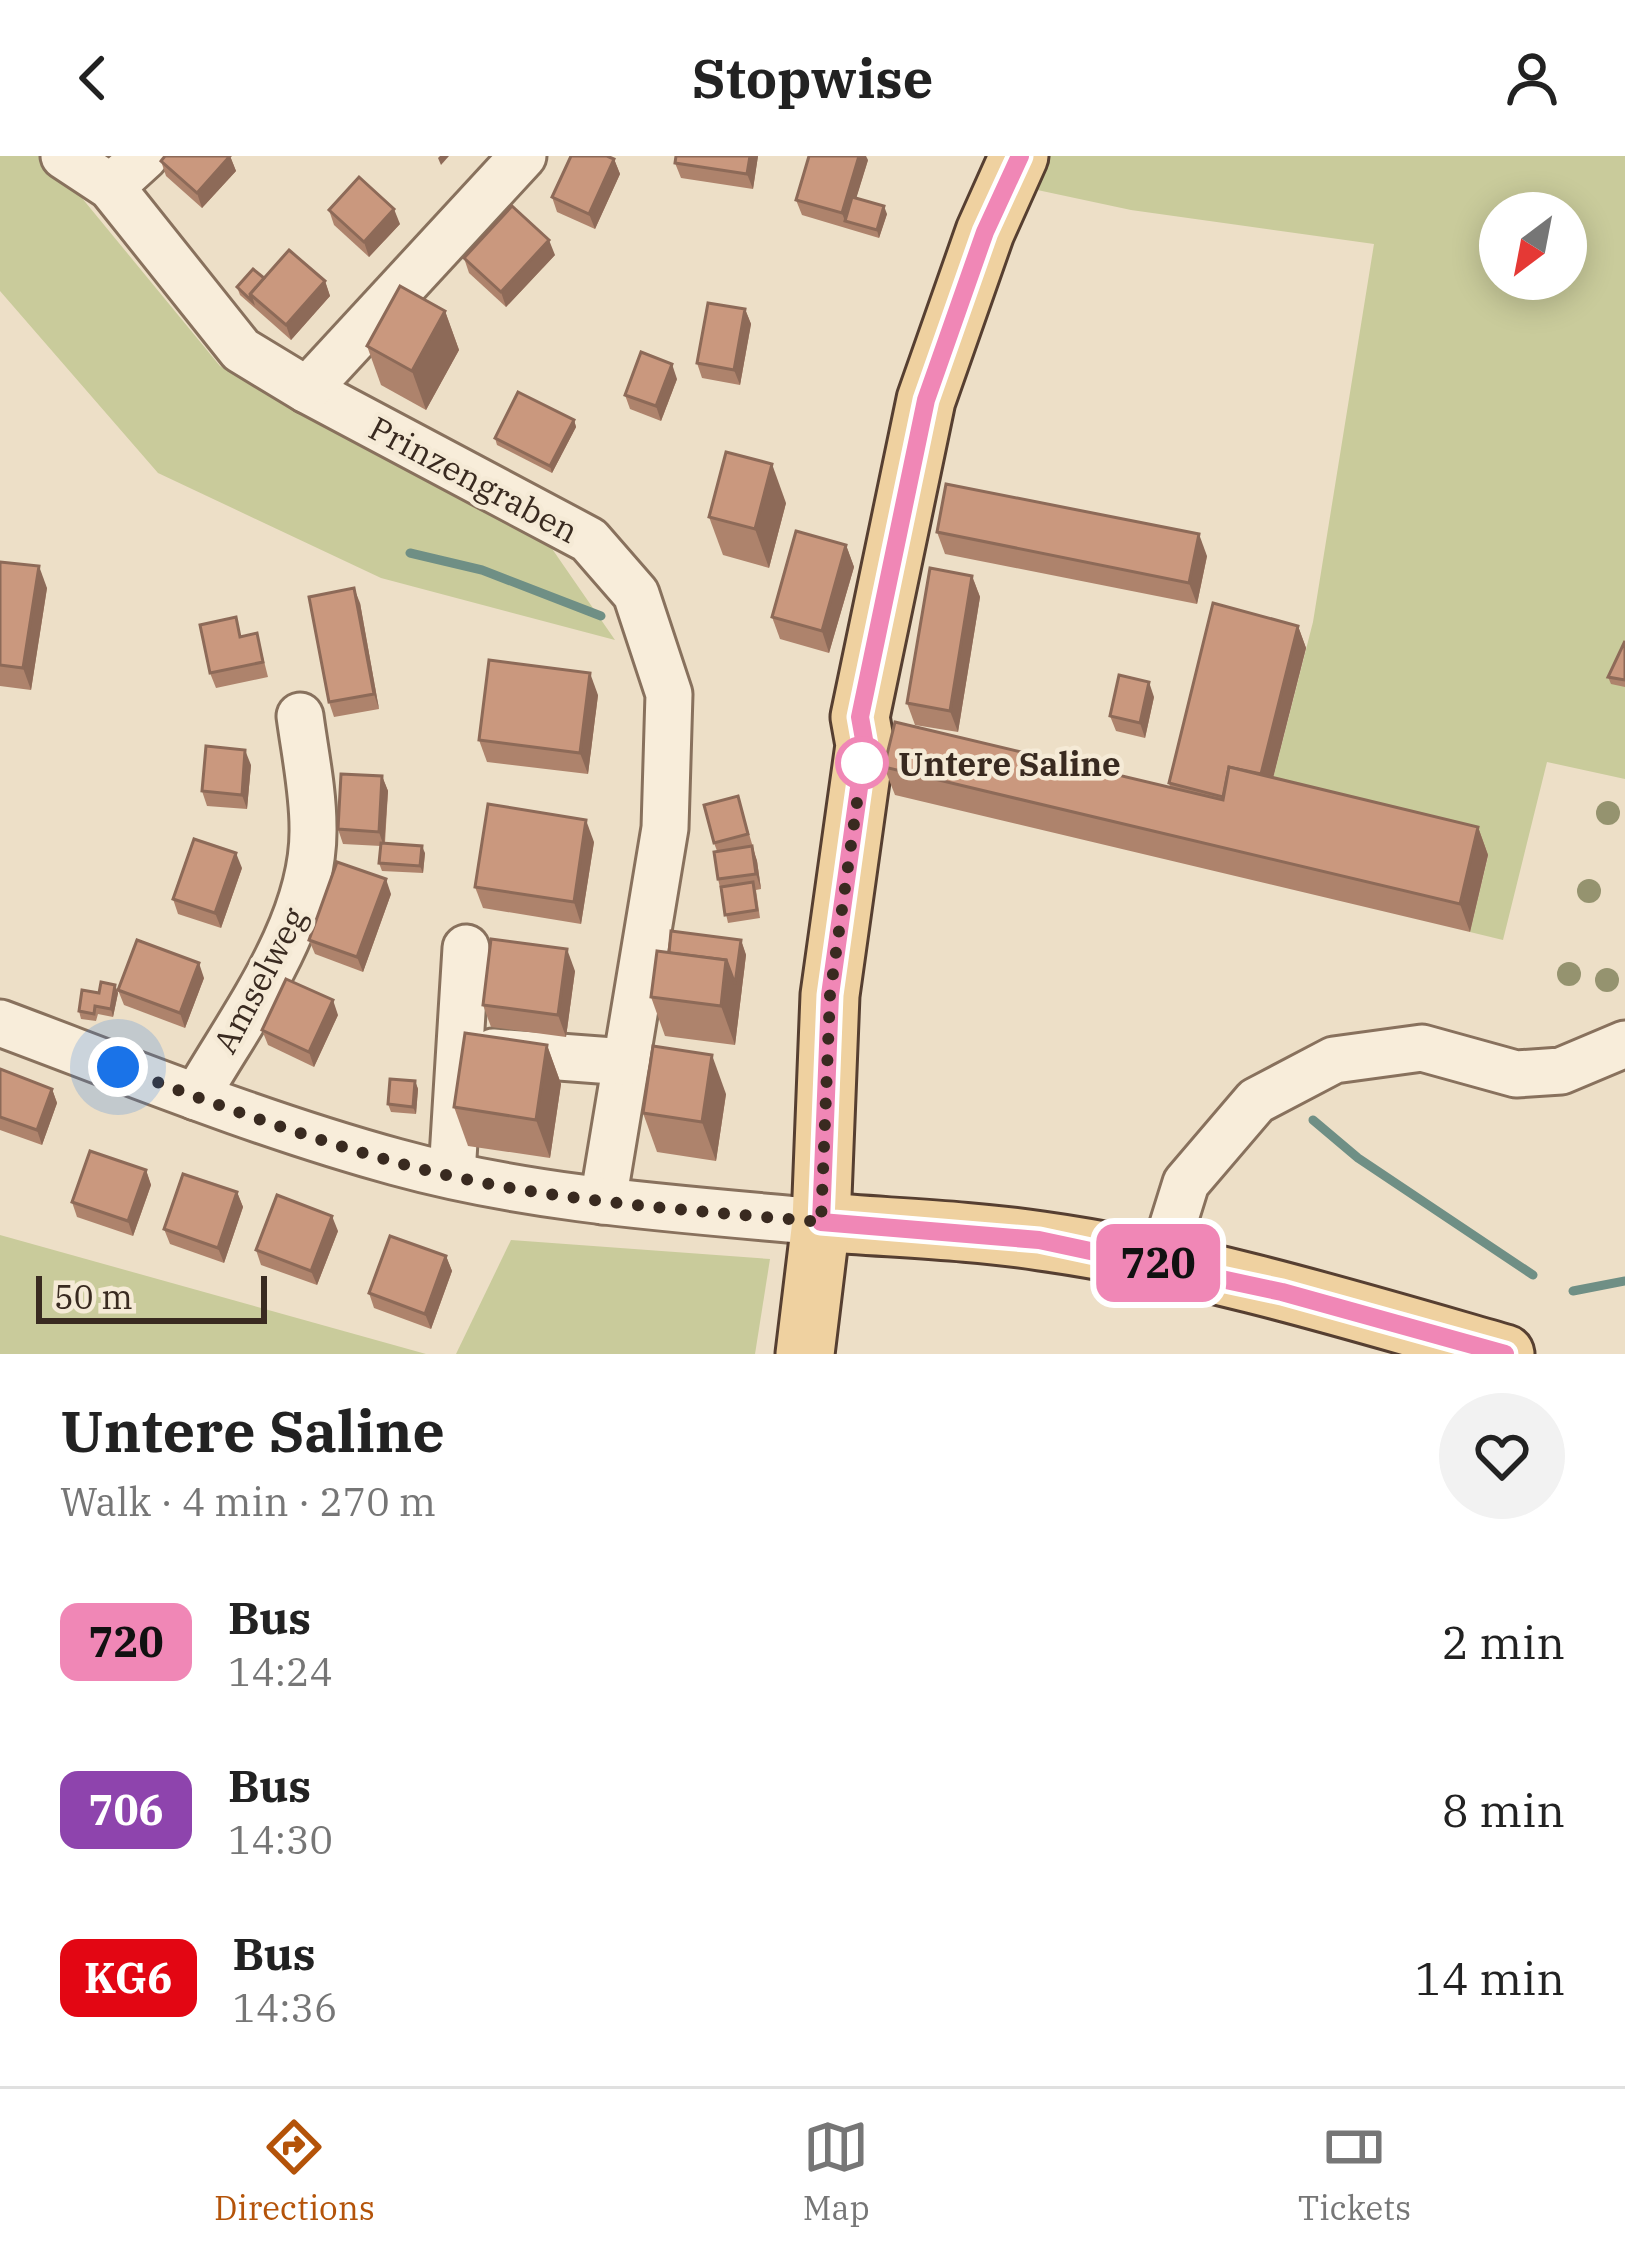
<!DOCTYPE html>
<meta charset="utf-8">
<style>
body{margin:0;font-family:"IBM Plex Serif",serif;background:#f2f2f2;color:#222;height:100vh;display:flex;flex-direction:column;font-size:45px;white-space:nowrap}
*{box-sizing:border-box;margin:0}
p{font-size:39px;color:#767676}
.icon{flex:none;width:66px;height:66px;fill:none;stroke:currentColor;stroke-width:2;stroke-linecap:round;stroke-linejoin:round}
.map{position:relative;height:1198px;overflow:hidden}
.drawer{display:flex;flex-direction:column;background:#fff;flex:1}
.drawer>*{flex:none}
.badge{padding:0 24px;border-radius:18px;font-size:42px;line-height:78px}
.needle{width:78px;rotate:212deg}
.controls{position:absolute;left:1479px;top:36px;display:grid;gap:24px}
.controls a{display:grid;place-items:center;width:108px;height:108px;border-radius:50%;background:#fff;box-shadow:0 6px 30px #0003;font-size:60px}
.scale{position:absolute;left:36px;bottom:30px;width:231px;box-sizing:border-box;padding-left:12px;border:6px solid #392a20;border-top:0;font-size:33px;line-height:42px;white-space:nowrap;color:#392a20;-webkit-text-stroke:9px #f5ead6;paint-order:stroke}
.you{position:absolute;width:60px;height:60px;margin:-30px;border:9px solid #fff;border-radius:50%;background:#1a73e8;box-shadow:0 0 0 18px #1a73e833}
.map>.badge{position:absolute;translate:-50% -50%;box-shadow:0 0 0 6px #fff}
.round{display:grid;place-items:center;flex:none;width:126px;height:126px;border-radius:63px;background:#f2f2f2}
.summary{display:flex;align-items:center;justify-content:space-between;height:204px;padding:0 60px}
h1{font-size:57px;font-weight:700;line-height:90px}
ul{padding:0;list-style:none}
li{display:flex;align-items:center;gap:36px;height:168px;padding:0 60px}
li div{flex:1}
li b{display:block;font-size:45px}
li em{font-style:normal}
li .badge{min-width:132px;font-weight:700;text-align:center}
header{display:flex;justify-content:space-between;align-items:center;height:156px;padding:0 60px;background:#fff;font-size:54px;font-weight:700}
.menu{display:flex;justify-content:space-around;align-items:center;height:168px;border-top:3px solid #e0e0e0;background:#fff;font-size:33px;color:#767676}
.menu a{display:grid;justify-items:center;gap:6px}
.menu .selected{color:#b45309}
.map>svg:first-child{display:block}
.green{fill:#c9cb9b;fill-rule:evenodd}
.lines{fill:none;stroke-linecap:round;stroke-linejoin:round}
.stream{stroke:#6f8f85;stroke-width:9}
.minor-casing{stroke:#88715d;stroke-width:51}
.major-casing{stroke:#563f31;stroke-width:63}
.minor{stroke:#f8edda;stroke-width:45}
.major{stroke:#efd1a0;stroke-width:57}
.tree{fill:#95936f}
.wall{fill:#ae836c}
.shaded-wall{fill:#8d6a58}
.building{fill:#ca987e;stroke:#8d6a58;stroke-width:3}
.line-casing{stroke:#fff;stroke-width:27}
.line{stroke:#f087b6;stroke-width:18}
.walk{stroke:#392a20;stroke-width:12;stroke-dasharray:0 21.6}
.stop-dot{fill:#fff;stroke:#f087b6;stroke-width:6}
.labels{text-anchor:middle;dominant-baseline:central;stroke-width:9;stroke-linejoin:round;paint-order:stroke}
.street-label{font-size:33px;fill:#392a20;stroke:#f5ead6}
.stop-label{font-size:33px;font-weight:bold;fill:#392a20;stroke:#f5ead6;text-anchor:start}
</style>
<header><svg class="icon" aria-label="back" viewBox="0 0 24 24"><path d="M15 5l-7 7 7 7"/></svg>Stopwise<svg class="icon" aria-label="person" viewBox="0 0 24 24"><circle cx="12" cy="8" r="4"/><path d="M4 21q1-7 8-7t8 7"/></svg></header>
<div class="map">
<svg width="1625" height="1198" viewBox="0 0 1625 1198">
<rect width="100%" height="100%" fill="#eddfc7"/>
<!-- green -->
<g class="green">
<polygon points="0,0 41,0 54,8 220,210 546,384 615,484 381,422 158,317 0,135"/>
<path d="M 1044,0 L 1625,0 L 1625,623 L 1547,606 L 1503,784 L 1470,776 L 1488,700 L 1267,646 L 1313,466 L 1374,88 L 1131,54 L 1028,32 ZM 1500,57 L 1566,57 L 1566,123 L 1500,123 Z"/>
<polygon points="0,1079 426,1198 0,1198"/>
<polygon points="511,1084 770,1103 755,1198 456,1198"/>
</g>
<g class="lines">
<!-- stream -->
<g class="stream">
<polyline points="410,397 482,414 601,460"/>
<polyline points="1313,964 1358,1002 1533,1119"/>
<polyline points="1573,1135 1625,1125"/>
</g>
<!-- minor casing -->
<g class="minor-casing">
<g id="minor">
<polyline points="64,0 111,31 241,194 307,234 589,384 636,438 669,538 665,672 603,1045"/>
<polyline points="111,31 145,0"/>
<polyline points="307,234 523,0"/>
<path d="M 0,867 C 131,916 261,969 396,1006 C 534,1044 680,1053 821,1066"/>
<polyline points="493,896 626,906"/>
<path d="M 196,941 C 242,861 315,767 313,671 C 313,635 305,597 300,560"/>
<polyline points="452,1018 466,792"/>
<polyline points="1161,1107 1186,1027 1256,945 1334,904 1422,892 1516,918 1561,915 1625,888"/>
</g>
</g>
<!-- major casing -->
<g class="major-casing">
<g id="major">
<path d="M 821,1066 C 894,1072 969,1074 1041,1085 C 1198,1107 1352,1154 1505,1198"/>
<polyline points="805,1198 821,1066 830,839 865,589 860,561 926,244 985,76 1019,0"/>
</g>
</g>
<!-- minor -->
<use href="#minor" class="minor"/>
<!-- major -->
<use href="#major" class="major"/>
</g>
<!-- trees -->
<g class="tree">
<circle cx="1608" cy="657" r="12"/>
<circle cx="1589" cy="735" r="12"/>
<circle cx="1569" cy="818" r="12"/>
<circle cx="1607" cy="824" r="12"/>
</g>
<!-- wall -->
<g class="wall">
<polygon points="230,0 236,15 202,52 166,20 161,5"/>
<polygon points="758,0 753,33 681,22 675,7"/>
<polygon points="614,3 620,18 595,73 557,56 552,41"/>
<polygon points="868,4 856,42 887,58 879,82 802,59 796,44"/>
<polygon points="329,54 400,68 369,101 334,69"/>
<polygon points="555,99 506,151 469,117 464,102"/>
<polygon points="264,122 325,125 330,140 291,184 240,139 237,131"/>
<polygon points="745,153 751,168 740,229 702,222 697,207"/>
<polygon points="445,155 459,194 426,254 381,229 367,190"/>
<polygon points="677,223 661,265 630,253 625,239"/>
<polygon points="574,264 576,271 552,317 497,289 495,282"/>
<polygon points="786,347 769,412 723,399 709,361"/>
<polygon points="937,376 1207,400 1197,448 945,398"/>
<polygon points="846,389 854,411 829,497 780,483 772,461"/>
<polygon points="0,406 47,432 31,534 0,530"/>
<polygon points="972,420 980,441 958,576 915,569 907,547"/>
<polygon points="360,447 379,553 334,561 329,546"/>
<polygon points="1298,470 1306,492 1273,621 1478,671 1488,699 1470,776 895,639 884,611 1170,631 1169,627"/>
<polygon points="257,477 268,521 216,532 210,517 242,480"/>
<polygon points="1625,485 1625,531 1611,528 1608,521"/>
<polygon points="598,539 588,618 487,606 479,584"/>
<polygon points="1154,541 1145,582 1116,575 1110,560"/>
<polygon points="251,609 247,653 207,650 202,635"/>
<polygon points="382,620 388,635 385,687 425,697 423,717 382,715 379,707 381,690 343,688 338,673"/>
<polygon points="738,640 757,705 761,733 756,734 760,762 728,767 718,723 717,695 714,687"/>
<polygon points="594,686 581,768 483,752 475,731"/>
<polygon points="242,712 221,772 178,758 173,743"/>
<polygon points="391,738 363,816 315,798 309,784"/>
<polygon points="741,784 746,799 735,889 665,880 651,841 669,797"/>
<polygon points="575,815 566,881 491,871 483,849"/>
<polygon points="204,822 185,872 124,849 118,834"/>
<polygon points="115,829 118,837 113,861 98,858 96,865 81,863 79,855 99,837"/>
<polygon points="338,859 314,911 268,889 262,874"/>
<polygon points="547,889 561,928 550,1002 468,990 454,951"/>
<polygon points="0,913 52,933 57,947 42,989 0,974"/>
<polygon points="415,925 418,933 416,958 391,956 388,948"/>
<polygon points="726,938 716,1005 657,996 643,957"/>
<polygon points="146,1014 151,1029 133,1080 77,1061 72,1046"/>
<polygon points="237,1036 243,1051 224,1107 170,1088 164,1073"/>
<polygon points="338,1075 317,1129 261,1109 256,1094"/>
<polygon points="446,1100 452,1115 431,1173 374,1152 369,1137"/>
</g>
<!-- shaded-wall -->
<g class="shaded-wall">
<polygon points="230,0 236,15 202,52 197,37"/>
<polygon points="440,0 449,0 441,9 438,2"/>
<polygon points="750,0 758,0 753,33 747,18"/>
<polygon points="859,0 866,0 868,4 849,66 845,65 842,57"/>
<polygon points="614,3 620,18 595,73 589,58"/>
<polygon points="884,50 887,58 879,82 877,74"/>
<polygon points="394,53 400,68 369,101 364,86"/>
<polygon points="549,84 555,99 506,151 501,136"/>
<polygon points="325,125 330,140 291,184 286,169"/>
<polygon points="745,153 751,168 740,229 734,214"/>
<polygon points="445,155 459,194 426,254 412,215"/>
<polygon points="672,208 677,223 661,265 656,250"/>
<polygon points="574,264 576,271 552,317 550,310"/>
<polygon points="772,308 786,347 769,412 755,373"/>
<polygon points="1199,378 1207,400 1197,448 1189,427"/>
<polygon points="846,389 854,411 829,497 822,475"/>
<polygon points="39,410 47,432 31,534 23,512"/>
<polygon points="972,420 980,441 958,576 950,555"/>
<polygon points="354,432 360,447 379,553 374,538"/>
<polygon points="1298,470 1306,492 1267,646 1259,624"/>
<polygon points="590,517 598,539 588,618 580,597"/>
<polygon points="1149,526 1154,541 1145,582 1140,567"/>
<polygon points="245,594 251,609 247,653 242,639"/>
<polygon points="382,620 388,635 384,691 379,676"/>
<polygon points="586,664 594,686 581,768 574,746"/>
<polygon points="1478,671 1488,699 1470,776 1460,748"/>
<polygon points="422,690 425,697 423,717 420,710"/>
<polygon points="752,690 757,705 761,733 756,718"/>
<polygon points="236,697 242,712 221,772 215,757"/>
<polygon points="386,723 391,738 363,816 357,801"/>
<polygon points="741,784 746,799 735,889 721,850 726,804"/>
<polygon points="567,793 575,815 566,881 558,859"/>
<polygon points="199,807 204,822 185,872 180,857"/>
<polygon points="115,829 118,837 113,861 111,853"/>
<polygon points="333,844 338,859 314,911 309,896"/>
<polygon points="547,889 561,928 550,1002 536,964"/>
<polygon points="712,899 726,938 716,1005 702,966"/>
<polygon points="415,925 418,933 416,958 413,951"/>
<polygon points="52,933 57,947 42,989 37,974"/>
<polygon points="146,1014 151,1029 133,1080 128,1065"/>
<polygon points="237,1036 243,1051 224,1107 218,1092"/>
<polygon points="332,1060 338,1075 317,1129 311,1115"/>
<polygon points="446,1100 452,1115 431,1173 425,1158"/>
</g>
<!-- building -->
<g class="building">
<polygon points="165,0 230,0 197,37 161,5"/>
<polygon points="571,0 607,0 614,3 589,58 552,41"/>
<polygon points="676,0 750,0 747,18 675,7"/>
<polygon points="809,0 859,0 842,57 796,44"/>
<polygon points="359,21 394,53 364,86 329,54"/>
<polygon points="852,41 884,50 877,74 845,65"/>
<polygon points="512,50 549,84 501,136 464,102"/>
<polygon points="289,94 325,125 286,169 250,138"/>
<polygon points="253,113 264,122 250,138 252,145 237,131"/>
<polygon points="400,130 445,155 412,215 367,190"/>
<polygon points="708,147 745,153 734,214 697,207"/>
<polygon points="641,196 672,208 656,250 625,239"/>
<polygon points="518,236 574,264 550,310 495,282"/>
<polygon points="726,296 772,308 755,373 709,361"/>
<polygon points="946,328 1199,378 1189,427 937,376"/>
<polygon points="796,375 846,389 822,475 772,461"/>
<polygon points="0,406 39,410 23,512 0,509"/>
<polygon points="930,412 972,420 950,555 907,547"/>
<polygon points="354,432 374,538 329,546 309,441"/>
<polygon points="1213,447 1298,470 1261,618 1229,611 1223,641 1169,627"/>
<polygon points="236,461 240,481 257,477 263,506 210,517 200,469"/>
<polygon points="1625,485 1625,524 1608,521"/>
<polygon points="489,504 590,517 580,597 479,584"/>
<polygon points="1119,519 1149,526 1140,567 1110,560"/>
<polygon points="895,566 1223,644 1229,611 1478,671 1460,748 884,611"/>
<polygon points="206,590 245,594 242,639 202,635"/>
<polygon points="341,618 382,620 379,676 338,673"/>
<polygon points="738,640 748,678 714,687 704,649"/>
<polygon points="488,648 586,664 574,746 475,731"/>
<polygon points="194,683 236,697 215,757 173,743"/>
<polygon points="381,687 422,690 420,710 379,707"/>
<polygon points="752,690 756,718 718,723 714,696"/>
<polygon points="337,706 386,723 357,801 309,784"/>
<polygon points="753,726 757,754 725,759 721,731"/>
<polygon points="671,775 741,784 735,828 726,804 669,797"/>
<polygon points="491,783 567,793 558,859 483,849"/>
<polygon points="137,784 199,807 180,857 118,834"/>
<polygon points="657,795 726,804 721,850 651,841"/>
<polygon points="286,823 333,844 309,896 262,874"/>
<polygon points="101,826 115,829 111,853 95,850 94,858 79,855 82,834 99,837"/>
<polygon points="465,877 547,889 536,964 454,951"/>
<polygon points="653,890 712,899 702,966 643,957"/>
<polygon points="0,913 52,933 37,974 0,961"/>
<polygon points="390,923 415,925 413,951 388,948"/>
<polygon points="90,995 146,1014 128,1065 72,1046"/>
<polygon points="183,1018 237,1036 218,1092 164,1073"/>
<polygon points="277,1039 332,1060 311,1115 256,1094"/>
<polygon points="390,1080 446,1100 425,1158 369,1137"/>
</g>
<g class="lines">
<!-- line casing -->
<g class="line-casing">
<polyline id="line" points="1020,0 985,76 926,244 860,561 865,589 830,839 821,1066 1039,1084 1282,1136 1505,1198"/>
</g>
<!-- line -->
<use href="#line" class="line"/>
<!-- walk -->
<path class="walk" d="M 118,911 C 208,946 301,980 395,1006 C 533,1045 680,1053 821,1066 L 830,839 L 865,589 L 862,607"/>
</g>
<!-- markers -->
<circle class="stop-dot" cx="862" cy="607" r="24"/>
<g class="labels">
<!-- street labels -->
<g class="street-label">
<text transform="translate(474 323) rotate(28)">Prinzengraben</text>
<text transform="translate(259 824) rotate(-62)">Amselweg</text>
</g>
<!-- stop labels -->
<g class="stop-label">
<text x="898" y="607">Untere Saline</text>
</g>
</g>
</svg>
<div class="controls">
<a><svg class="needle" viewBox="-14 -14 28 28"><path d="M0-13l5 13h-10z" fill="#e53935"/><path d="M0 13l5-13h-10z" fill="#767676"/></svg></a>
</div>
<div class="scale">50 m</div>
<div class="you" style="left:118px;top:911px"></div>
<b class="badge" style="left:1158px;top:1107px;background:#f087b6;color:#111">720</b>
</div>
<section class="drawer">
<div class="summary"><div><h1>Untere Saline</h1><p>Walk · 4 min · 270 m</p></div><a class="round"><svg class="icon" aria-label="heart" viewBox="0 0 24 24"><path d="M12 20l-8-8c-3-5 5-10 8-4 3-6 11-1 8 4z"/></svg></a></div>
<ul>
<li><span class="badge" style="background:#f087b6;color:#111">720</span><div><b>Bus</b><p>14:24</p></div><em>2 min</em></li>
<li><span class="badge" style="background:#8e44ad;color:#fff">706</span><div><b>Bus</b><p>14:30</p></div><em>8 min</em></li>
<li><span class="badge" style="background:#e30613;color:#fff">KG6</span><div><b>Bus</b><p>14:36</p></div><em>14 min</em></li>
</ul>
</section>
<nav class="menu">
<a class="selected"><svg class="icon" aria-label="directions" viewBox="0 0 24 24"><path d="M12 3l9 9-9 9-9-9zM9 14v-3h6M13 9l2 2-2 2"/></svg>Directions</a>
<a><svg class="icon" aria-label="map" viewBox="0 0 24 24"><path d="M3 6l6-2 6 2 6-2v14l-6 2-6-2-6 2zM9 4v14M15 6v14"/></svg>Map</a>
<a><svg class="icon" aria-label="tickets" viewBox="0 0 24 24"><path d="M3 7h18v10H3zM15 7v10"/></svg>Tickets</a>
</nav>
